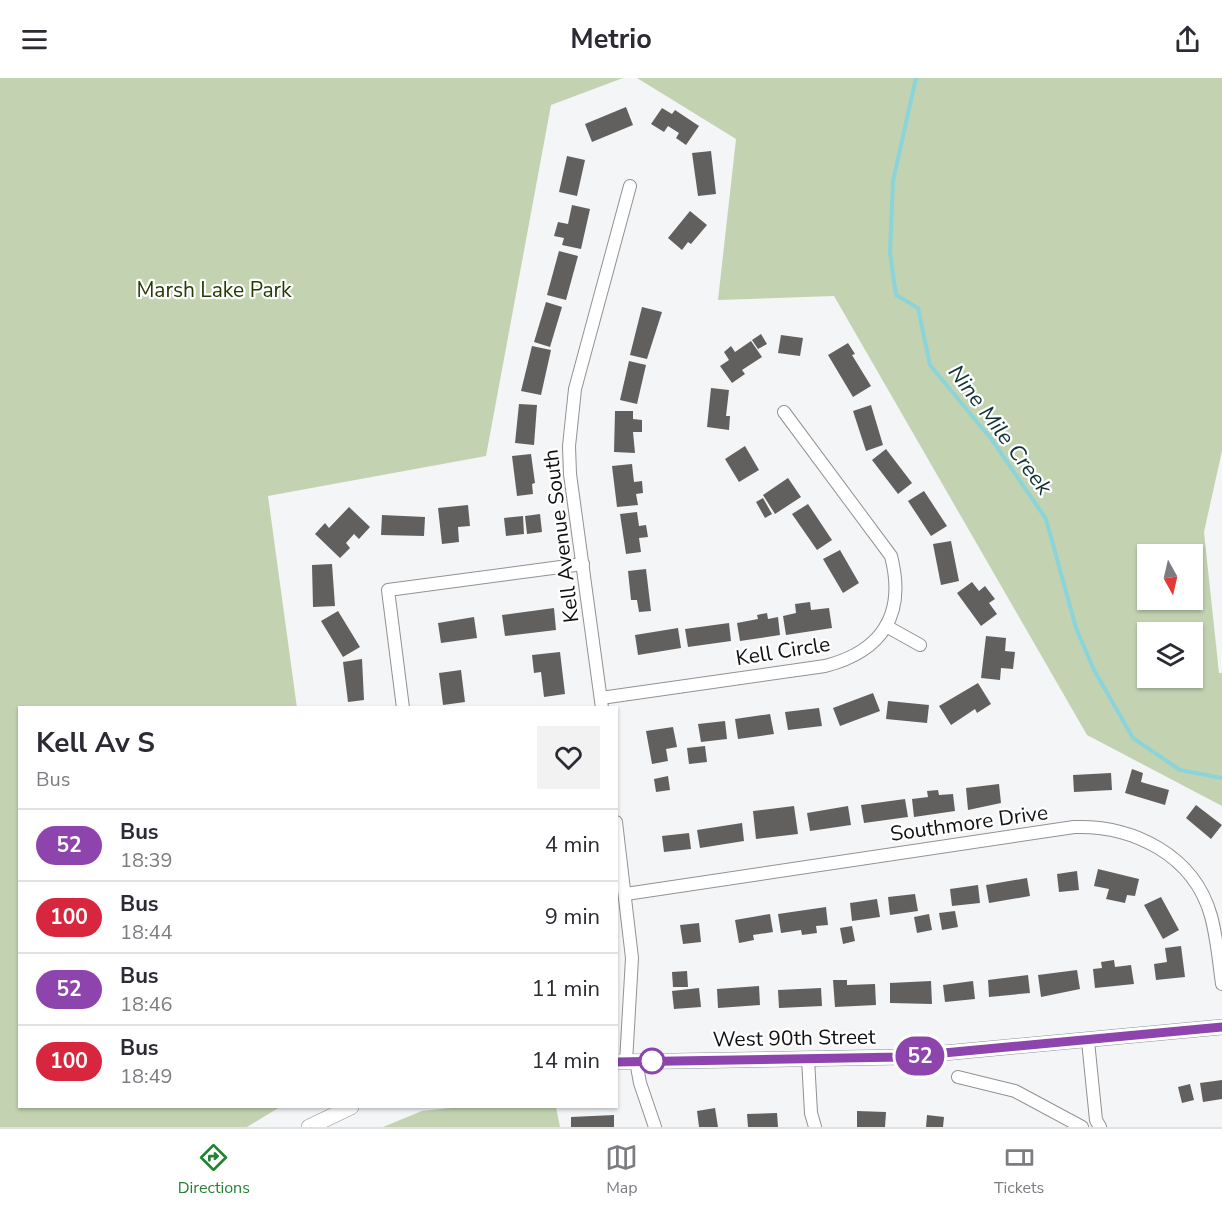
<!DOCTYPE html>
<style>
body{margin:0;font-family:"Nunito Sans",sans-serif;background:#f2f2f3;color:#2b2b33;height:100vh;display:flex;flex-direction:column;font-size:22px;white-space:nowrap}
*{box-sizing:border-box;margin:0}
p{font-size:20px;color:#7c7c81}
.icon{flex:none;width:33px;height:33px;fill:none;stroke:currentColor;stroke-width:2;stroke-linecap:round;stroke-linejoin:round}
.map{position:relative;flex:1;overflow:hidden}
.details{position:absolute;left:18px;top:628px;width:600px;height:402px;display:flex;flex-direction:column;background:#fff;border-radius:0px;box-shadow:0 2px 4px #0004}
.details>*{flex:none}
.badge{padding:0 12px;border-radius:20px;font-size:21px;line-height:39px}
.needle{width:39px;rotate:172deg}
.fabs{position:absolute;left:1137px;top:466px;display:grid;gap:12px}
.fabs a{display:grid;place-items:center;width:66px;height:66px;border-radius:0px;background:#fff;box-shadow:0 2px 4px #0004;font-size:30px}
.map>.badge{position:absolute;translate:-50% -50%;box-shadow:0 0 0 3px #fff}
.round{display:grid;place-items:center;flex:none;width:63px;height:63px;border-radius:0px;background:#f2f2f3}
.summary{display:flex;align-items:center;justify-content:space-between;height:102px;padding:0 18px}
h1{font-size:28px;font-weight:700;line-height:45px}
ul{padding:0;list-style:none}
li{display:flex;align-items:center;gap:18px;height:72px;padding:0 18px;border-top:2px solid #e1e1e2}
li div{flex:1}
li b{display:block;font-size:22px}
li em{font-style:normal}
li .badge{min-width:66px;font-weight:700;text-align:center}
header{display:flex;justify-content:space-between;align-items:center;height:78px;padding:0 18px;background:#fff;font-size:27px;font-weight:700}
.menu{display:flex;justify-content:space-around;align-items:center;height:84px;border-top:2px solid #e1e1e2;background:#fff;font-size:16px;color:#7c7c81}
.menu a{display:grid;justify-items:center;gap:3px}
.menu .active{color:#248233}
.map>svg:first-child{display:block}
.green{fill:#c3d3b2;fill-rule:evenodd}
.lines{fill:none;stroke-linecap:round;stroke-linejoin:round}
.stream{stroke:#8bd4da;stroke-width:4}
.building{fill:#62605f}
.minor-casing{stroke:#919294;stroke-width:14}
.tertiary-casing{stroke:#919294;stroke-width:16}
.minor{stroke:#fff;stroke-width:12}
.tertiary{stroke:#fff;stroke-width:15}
.line-casing{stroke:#fff;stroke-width:14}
.line{stroke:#8e44ad;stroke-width:9}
.stop-dot{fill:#fff;stroke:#8e44ad;stroke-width:3}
.labels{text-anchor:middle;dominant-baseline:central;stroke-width:4.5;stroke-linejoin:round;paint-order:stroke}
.park-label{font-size:21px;fill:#263b03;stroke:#fff}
.street-label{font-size:21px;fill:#111112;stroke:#fff}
.water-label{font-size:22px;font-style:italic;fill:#0e3336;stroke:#fff}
</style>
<header><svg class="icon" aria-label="menu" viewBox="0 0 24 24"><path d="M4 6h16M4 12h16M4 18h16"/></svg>Metrio<svg class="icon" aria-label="share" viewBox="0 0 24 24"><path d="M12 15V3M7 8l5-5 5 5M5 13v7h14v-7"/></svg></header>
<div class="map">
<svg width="1222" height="1049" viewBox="0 0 1222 1049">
<rect width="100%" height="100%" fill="#f4f5f7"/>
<!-- green -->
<g class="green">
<polygon points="0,0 623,0 551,27 486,378 268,418 297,630 20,630 20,1029 280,1029 247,1049 0,1049"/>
<path d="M 637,0 L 1222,0 L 1222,373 L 1204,454 L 1219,595 L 1222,595 L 1222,728 L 1087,657 L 834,218 L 718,222 L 736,61 ZM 1148,477 L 1192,477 L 1192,522 L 1148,522 ZM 1148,555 L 1192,555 L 1192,600 L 1148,600 Z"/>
<polygon points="461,1029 556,1029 560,1049 383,1049 422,1033"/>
</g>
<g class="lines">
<!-- stream -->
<polyline class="stream" points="916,0 893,103 890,175 896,217 918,230 930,287 992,362 1046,441 1076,550 1094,592 1133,660 1180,692 1222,700"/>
</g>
<!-- building -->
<g class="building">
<polygon points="626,29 633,47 592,64 585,46"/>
<polygon points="662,30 672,36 675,32 699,48 686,67 676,60 679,55 668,48 664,54 651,46"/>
<polygon points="711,73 716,116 698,118 692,75"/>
<polygon points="567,78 585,82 577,118 559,114"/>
<polygon points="572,127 590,131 581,171 562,167 564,160 554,158 558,144 568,146"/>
<polygon points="690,133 707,147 691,166 688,164 682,172 668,160"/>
<polygon points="559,173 578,178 566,222 547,217"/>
<polygon points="546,224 562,229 550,269 534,264"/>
<polygon points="642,229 662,234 647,281 630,277"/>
<polygon points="761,256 767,266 758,271 752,262"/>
<polygon points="781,257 803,260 800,278 778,275"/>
<polygon points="751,263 762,279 742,292 745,296 732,305 720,288 729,282 724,274 731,268 735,274"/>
<polygon points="848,265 855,276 852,277 871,308 853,319 828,277"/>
<polygon points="532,268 551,272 541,317 521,313"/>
<polygon points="629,283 646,287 637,326 620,322"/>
<polygon points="711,310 729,312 726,338 730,338 729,352 707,349"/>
<polygon points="519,326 537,327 534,367 515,365"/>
<polygon points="871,327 883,367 866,373 853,333"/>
<polygon points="615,333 633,333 633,341 642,342 642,354 633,354 635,375 614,374"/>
<polygon points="745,368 759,392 739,404 725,381"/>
<polygon points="886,371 912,405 898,416 872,382"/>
<polygon points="531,376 535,405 532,406 533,416 517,418 512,378"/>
<polygon points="632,386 634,404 642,403 643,415 636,416 638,427 617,429 612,388"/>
<polygon points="788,400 801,419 775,436 763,417"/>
<polygon points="924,413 947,448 931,458 908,423"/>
<polygon points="763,420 772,436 765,440 756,424"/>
<polygon points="808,426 832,462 817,472 792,436"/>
<polygon points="468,427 470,448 458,449 459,464 442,466 438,430"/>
<polygon points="349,429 370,449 359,461 354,456 346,465 350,470 340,480 315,456 325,445 329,450"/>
<polygon points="637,434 639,448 646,447 648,459 639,460 641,474 626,476 620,436"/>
<polygon points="540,436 542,454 527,456 525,438"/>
<polygon points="382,437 425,439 424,458 381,457"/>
<polygon points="523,438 524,456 506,458 504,440"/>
<polygon points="951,463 959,503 941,507 933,466"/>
<polygon points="840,472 859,505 843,515 823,481"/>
<polygon points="332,486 335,528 313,529 312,487"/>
<polygon points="646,491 651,533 639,534 637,522 631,522 628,493"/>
<polygon points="972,504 979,513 985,508 995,521 989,525 997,536 981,548 957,515"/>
<polygon points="810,524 811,532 829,530 832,550 786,557 783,538 796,535 795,526"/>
<polygon points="554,530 556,552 505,558 502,537"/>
<polygon points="338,533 360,569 343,579 321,543"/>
<polygon points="767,535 768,541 778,539 780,557 740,563 737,545 758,541 757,537"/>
<polygon points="474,539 477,560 441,565 438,545"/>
<polygon points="729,545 731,563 688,569 685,551"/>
<polygon points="678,550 681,570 638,577 635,557"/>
<polygon points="986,558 1006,560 1005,573 1015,574 1013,591 1001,590 1000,602 981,600"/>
<polygon points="560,574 565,616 544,619 541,594 534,595 532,577"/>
<polygon points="362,581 364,622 348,624 343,584"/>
<polygon points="461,592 465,624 443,627 439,595"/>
<polygon points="978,605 991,626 977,635 975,631 951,647 939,628"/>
<polygon points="873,615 880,633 840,648 833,630"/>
<polygon points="888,623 929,627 927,645 886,641"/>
<polygon points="819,630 822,648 788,652 785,634"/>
<polygon points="770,636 774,656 738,661 735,641"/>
<polygon points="725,643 727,661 701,664 698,646"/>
<polygon points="673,649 677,669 666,671 668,683 652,686 646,653"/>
<polygon points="705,668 707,684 689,686 687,670"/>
<polygon points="1132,691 1143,695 1141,704 1169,712 1165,727 1125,715"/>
<polygon points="1111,695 1112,712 1074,714 1073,697"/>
<polygon points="668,698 670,712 656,714 654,701"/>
<polygon points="999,706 1001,725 968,732 966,710"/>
<polygon points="938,712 939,717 953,716 955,733 914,739 912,721 928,719 927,713"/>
<polygon points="905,721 908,739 864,745 861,727"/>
<polygon points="1196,727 1222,747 1211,761 1186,740"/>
<polygon points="794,728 798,756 756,761 753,733"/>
<polygon points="848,728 851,747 810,753 807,735"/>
<polygon points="742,745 744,763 700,770 697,752"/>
<polygon points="689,755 691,771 664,774 662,758"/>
<polygon points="1098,791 1139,801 1135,818 1127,817 1125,825 1106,821 1109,811 1094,808"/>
<polygon points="1077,793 1079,812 1059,814 1057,796"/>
<polygon points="1027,800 1030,818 989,825 986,807"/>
<polygon points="978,807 980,825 952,828 950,811"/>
<polygon points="915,816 918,833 890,837 888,819"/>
<polygon points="1161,819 1179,852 1163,861 1144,827"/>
<polygon points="877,821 880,839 852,843 850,825"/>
<polygon points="826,829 828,847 816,848 817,855 802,857 801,852 781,855 778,836"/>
<polygon points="955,833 958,849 942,852 939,835"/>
<polygon points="770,836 773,854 753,857 754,862 739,865 735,842"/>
<polygon points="929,836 932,852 917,855 914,839"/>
<polygon points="699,845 701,864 683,866 680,847"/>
<polygon points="852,848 855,863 843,866 840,850"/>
<polygon points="1181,868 1185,899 1156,902 1154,886 1167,884 1165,870"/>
<polygon points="1114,882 1115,889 1131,887 1134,906 1095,910 1093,891 1102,890 1101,884"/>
<polygon points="1077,892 1080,911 1041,919 1038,897"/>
<polygon points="687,893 688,909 673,909 672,894"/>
<polygon points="1028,897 1030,915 989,919 988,902"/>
<polygon points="833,902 847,902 847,907 875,906 876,927 835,929"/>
<polygon points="931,903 932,926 890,925 890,905"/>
<polygon points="973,903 975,921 945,924 943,907"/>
<polygon points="759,908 760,927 718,930 717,911"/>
<polygon points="699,910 701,929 674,931 672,913"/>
<polygon points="821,910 822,928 779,930 778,912"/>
<polygon points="1222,1002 1222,1021 1203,1024 1200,1005"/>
<polygon points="1190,1006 1194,1022 1182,1025 1178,1009"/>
<polygon points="715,1030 718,1049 699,1049 697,1033"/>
<polygon points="857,1033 886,1034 885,1049 857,1049"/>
<polygon points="777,1035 778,1049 748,1049 747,1036"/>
<polygon points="614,1037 614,1049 571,1049 571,1039"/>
<polygon points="927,1037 944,1039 943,1049 926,1049"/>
</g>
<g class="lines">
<!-- minor casing -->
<g class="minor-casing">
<g id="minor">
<polyline points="886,548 920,567"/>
<path d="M 601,620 L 825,588 C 883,573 906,536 891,478 L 784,334"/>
<polyline points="403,630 388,512 583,486"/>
<polyline points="602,630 570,396 569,368 575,311 630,108"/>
<polyline points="616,744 632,880 626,984"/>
<path d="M 626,816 L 1074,749 C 1133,747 1194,777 1211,838 C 1217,860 1219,884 1222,906"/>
<polyline points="1088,963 1096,1042 1100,1049"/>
<polyline points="808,981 811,1035 815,1049"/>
<polyline points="636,983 640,1005 655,1049"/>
<polyline points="958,999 1015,1013 1082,1049"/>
</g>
</g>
<!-- tertiary casing -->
<g class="tertiary-casing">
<g id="tertiary">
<polyline points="616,984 901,979 1222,949"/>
<polyline points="309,1049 351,1029"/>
</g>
</g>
<!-- minor -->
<use href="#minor" class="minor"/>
<!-- tertiary -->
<use href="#tertiary" class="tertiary"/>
</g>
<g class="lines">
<!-- line casing -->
<g class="line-casing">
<polyline id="line" points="616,984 901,979 1222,949"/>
</g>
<!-- line -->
<use href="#line" class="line"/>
</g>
<!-- markers -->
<circle class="stop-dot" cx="652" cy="983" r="12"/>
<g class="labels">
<!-- park labels -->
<g class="park-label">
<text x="214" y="212">Marsh Lake Park</text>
</g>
<!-- street labels -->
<g class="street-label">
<text transform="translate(561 458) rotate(-97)">Kell Avenue South</text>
<text transform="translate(783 573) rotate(-9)">Kell Circle</text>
<text transform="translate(969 745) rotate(-8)">Southmore Drive</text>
<text transform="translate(794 960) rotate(-1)">West 90th Street</text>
</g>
<!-- water labels -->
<g class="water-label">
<text transform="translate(1000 352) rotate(53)">Nine Mile Creek</text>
</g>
</g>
</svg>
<div class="fabs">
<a><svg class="needle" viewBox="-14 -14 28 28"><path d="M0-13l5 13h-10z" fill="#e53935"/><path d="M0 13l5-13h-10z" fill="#7c7c81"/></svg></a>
<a><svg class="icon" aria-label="layers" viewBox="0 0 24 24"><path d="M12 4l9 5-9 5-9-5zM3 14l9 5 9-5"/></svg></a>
</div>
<b class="badge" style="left:920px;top:978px;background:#8e44ad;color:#fff">52</b>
<section class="details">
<div class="summary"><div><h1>Kell Av S</h1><p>Bus</p></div><a class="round"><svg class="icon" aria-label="heart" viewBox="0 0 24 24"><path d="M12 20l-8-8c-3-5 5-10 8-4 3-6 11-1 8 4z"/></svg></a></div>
<ul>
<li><span class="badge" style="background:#8e44ad;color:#fff">52</span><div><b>Bus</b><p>18:39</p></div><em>4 min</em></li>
<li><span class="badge" style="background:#d7263d;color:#fff">100</span><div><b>Bus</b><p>18:44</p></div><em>9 min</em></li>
<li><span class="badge" style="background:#8e44ad;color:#fff">52</span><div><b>Bus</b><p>18:46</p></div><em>11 min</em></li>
<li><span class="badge" style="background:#d7263d;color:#fff">100</span><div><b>Bus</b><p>18:49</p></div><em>14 min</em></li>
</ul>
</section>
</div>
<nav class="menu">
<a class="active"><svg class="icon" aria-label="directions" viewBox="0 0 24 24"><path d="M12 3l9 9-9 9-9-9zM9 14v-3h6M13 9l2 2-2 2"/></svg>Directions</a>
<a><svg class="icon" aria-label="map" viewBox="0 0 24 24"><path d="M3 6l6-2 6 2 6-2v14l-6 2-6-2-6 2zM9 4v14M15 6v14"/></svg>Map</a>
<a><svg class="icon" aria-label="tickets" viewBox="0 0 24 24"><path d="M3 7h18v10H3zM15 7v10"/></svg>Tickets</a>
</nav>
